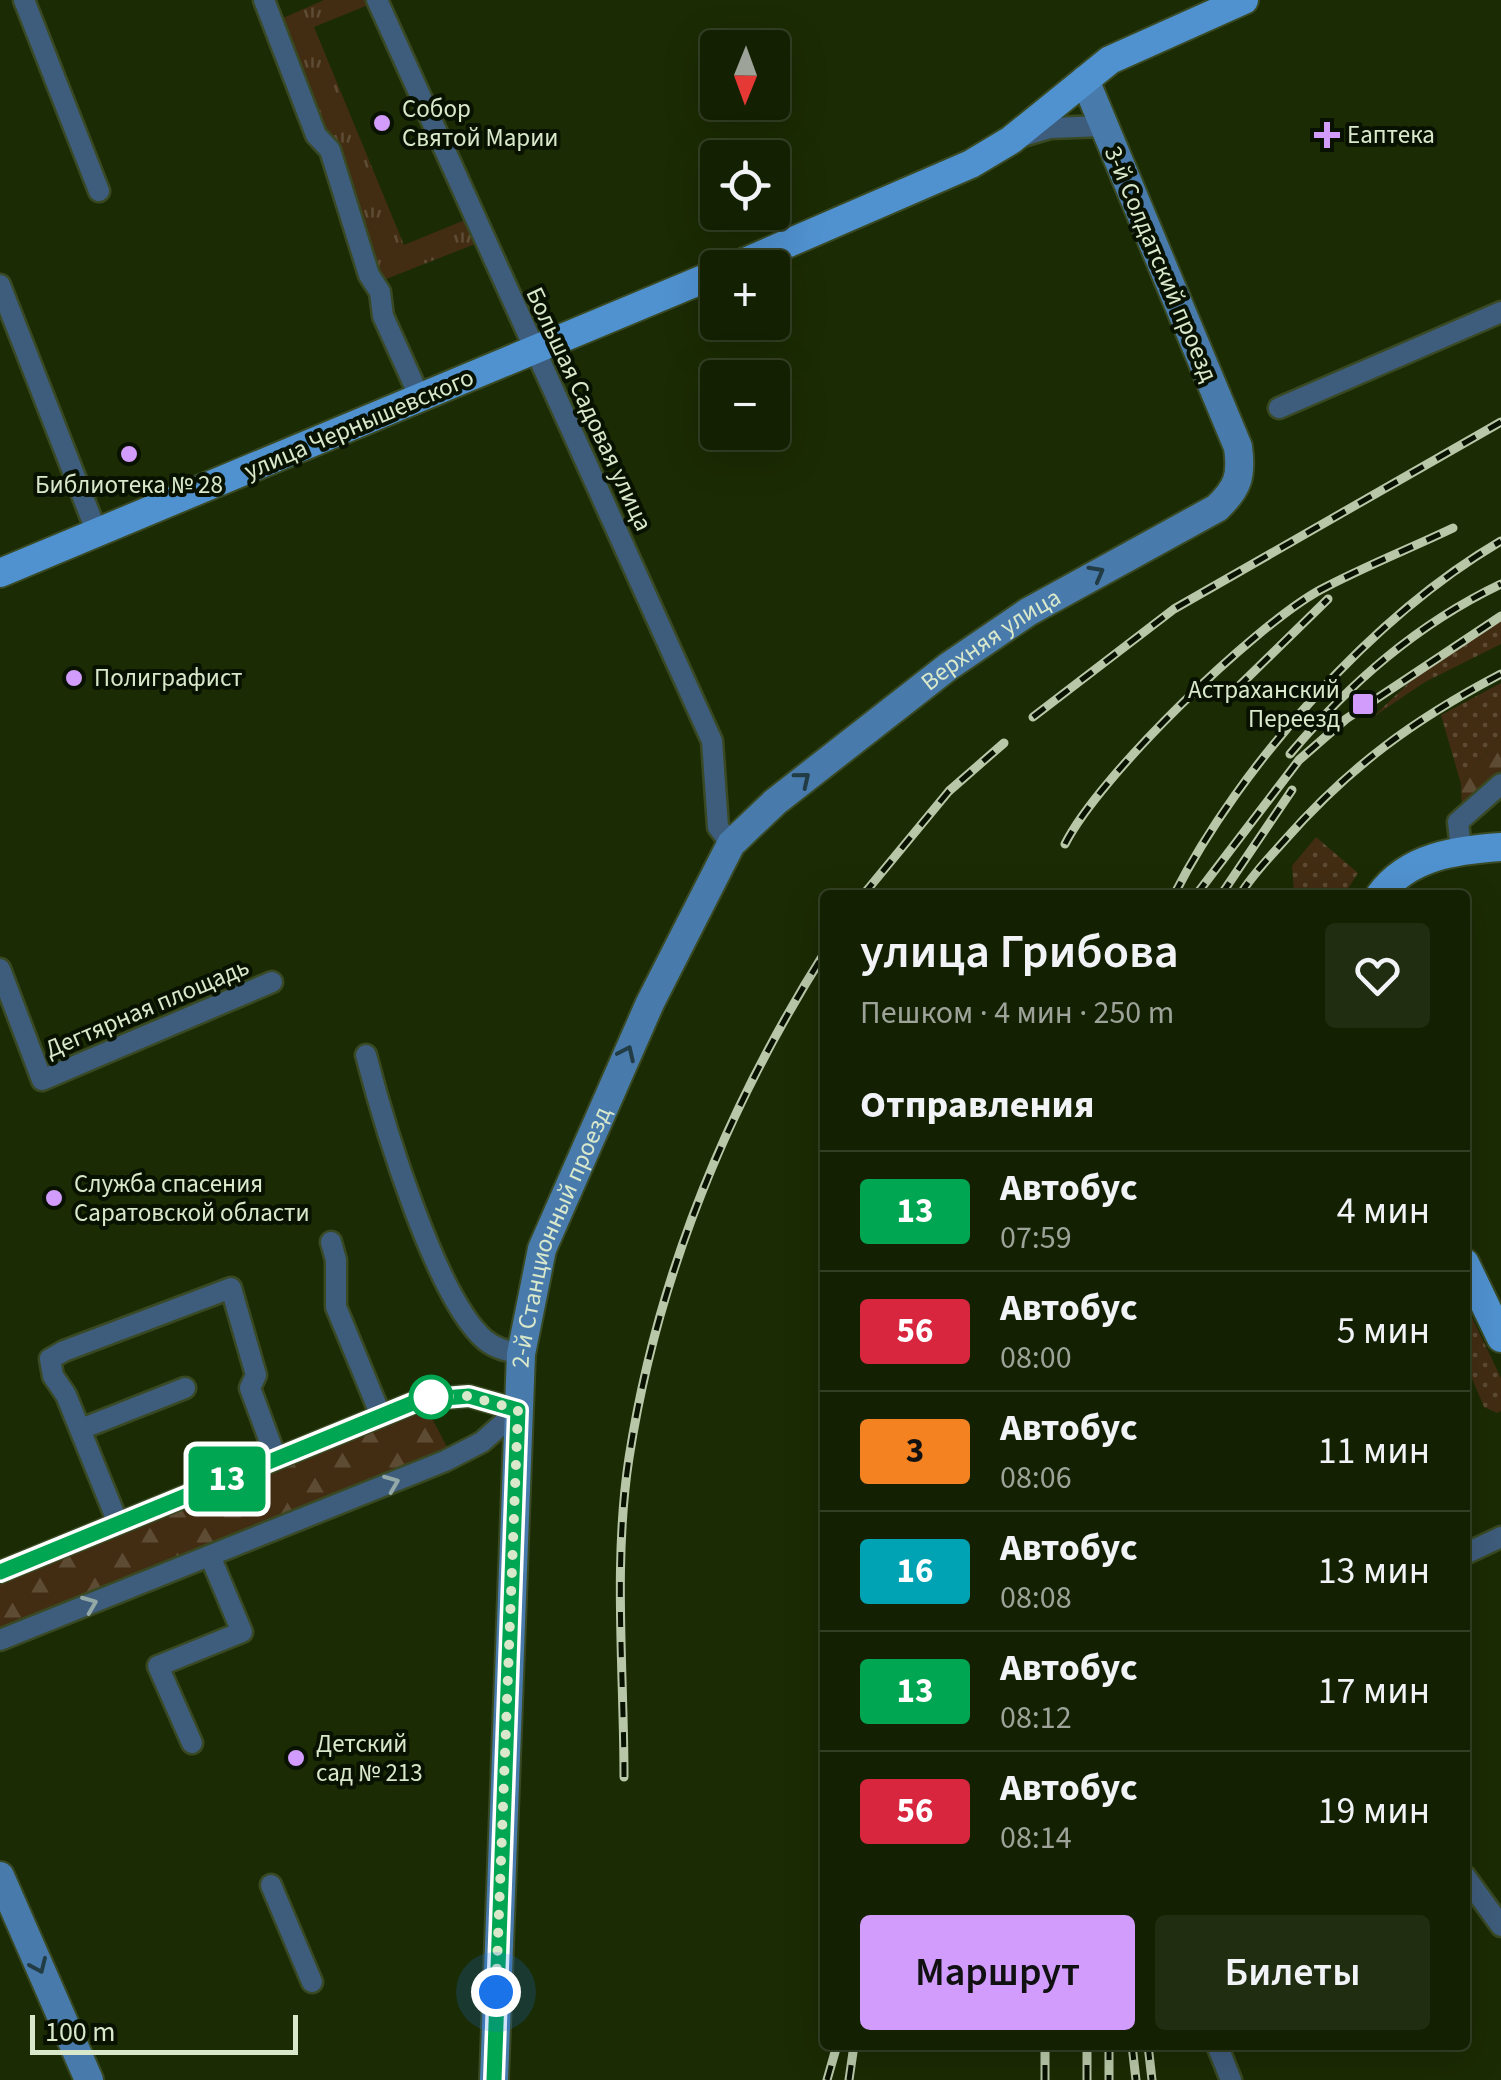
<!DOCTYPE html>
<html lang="ru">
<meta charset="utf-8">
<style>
body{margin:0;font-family:"Source Sans 3",sans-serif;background:#212d11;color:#f1f3f6;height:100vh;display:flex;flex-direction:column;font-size:38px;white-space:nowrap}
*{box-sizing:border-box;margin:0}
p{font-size:32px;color:#9da399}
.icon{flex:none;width:55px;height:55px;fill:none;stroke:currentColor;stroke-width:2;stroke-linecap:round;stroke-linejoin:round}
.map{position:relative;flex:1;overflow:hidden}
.panel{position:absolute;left:820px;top:890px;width:650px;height:1160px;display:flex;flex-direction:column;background:#142002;border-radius:10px;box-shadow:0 10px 40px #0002,0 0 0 2px #333e24}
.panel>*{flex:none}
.badge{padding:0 20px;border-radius:8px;font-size:35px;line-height:65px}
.needle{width:65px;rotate:181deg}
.fabs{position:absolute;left:700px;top:30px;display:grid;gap:20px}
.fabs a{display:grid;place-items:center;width:90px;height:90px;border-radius:10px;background:#142002;box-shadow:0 10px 40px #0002,0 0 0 2px #333e24;font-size:50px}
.scale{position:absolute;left:30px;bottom:25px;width:268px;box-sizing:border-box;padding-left:10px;border:5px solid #d9e8cb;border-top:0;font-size:28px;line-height:35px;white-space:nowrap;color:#d9e8cb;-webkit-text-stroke:8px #091201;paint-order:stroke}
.you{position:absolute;width:50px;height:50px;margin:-25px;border:8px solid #fff;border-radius:50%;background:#1a73e8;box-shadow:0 0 0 15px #1a73e833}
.map>.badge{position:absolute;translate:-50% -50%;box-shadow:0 0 0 5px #fff}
h2{padding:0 40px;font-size:38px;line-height:90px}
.round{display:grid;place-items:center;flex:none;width:105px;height:105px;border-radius:10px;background:#212d11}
.headline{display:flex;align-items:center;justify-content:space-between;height:170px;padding:0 40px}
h1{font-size:48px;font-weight:600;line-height:75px}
.cta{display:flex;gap:20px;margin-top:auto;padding:20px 40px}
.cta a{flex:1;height:115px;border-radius:10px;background:#d29cfd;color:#111;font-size:40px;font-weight:600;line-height:115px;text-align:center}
.cta a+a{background:#212d11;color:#f1f3f6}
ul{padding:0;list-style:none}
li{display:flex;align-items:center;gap:30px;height:120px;padding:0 40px;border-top:2px solid #333e24}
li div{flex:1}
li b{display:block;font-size:38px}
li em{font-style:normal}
li .badge{min-width:110px;font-weight:700;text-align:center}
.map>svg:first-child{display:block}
.grass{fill:url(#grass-dots)}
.forest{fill:url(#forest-firs)}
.park{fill:url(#park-tufts)}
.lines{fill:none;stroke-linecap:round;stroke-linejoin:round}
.minor-casing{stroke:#394923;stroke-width:25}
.secondary-casing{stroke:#394923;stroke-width:32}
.primary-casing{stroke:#394923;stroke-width:32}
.minor{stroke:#3e5c7b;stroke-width:20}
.secondary{stroke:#487bab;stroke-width:28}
.primary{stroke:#5092d0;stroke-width:28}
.rail-casing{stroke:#b8c7a8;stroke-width:9}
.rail{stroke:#091201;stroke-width:5;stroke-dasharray:15;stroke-linecap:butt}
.oneway{stroke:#223c45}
.oneway2{stroke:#93a9a7}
.line-casing{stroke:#fff;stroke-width:22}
.line{stroke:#00a651;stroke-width:15}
.walk{stroke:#d9e8cb;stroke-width:10;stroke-dasharray:0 18}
.poi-dot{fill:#d29cfd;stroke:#091201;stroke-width:4}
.stop-dot{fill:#fff;stroke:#00a651;stroke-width:5}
.labels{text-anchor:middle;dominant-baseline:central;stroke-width:8;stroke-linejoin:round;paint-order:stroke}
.poi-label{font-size:25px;fill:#d9e8cb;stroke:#091201;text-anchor:start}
.street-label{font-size:25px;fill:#d9e8cb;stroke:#091201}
</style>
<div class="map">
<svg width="1501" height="2080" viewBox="0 0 1501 2080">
<defs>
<pattern id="grass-dots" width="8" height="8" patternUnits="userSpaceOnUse" patternTransform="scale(2.5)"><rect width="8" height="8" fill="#422d13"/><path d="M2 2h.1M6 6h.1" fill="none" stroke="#5d4b34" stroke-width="1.8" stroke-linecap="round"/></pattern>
<pattern id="forest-firs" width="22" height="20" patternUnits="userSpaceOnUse" patternTransform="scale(2.5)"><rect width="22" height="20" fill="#422d13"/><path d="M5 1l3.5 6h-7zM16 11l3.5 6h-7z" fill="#5d4b34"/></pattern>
<pattern id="park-tufts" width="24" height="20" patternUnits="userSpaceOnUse" patternTransform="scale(2.5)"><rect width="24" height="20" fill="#422d13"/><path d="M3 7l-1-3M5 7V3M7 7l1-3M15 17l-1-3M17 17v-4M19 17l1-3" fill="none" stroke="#5d4b34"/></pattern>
</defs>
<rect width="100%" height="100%" fill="#1b2b03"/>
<!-- grass -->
<g class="grass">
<polygon points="1501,621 1501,644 1425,682 1373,717 1416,676"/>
<polygon points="1501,683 1501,734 1461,784 1441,715"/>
<polygon points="1316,837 1358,873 1344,895 1294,895 1292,866"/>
<polygon points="1465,1303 1501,1378 1501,1411 1497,1413 1484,1407 1465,1362"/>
</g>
<!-- forest -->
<g class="forest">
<polygon points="1501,734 1501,778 1462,811 1461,784"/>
<polygon points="426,1407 448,1449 444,1454 0,1635 0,1582"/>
</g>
<!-- park -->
<polygon class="park" points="324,0 366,0 368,5 314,27 404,245 465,220 475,244 381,281 281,19"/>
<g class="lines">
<!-- minor casing -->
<g class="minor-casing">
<g id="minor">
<polyline points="24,0 99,191"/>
<polyline points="264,0 316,135 330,150 369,275 380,292 383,316 420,398"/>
<polyline points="377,0 712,741 718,827 731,844"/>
<polyline points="1023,136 1050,128 1103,126"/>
<polyline points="0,285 97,533"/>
<polyline points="1279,408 1501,312"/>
<polyline points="1461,849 1458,822 1501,784"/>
<polyline points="0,969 42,1080 272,982"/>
<path d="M 366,1055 C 383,1121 435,1297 485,1340 C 496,1349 508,1351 521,1354"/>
<polyline points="331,1242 336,1260 336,1307 381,1416"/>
<polyline points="81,1429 185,1388"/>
<polyline points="118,1523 66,1395 53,1376 50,1359 64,1351 231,1288 256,1375 250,1388 276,1458"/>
<polyline points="1465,1554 1501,1537"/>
<polyline points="0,1572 420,1400 469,1396 518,1410 482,1442 445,1461 0,1640"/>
<polyline points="192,1743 158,1666 242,1632 210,1556"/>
<polyline points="1465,1876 1501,1926"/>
<polyline points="271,1885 312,1982"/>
<polyline points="1217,2045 1231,2080"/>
</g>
</g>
<!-- secondary casing -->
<g class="secondary-casing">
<g id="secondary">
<polyline points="0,1876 89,2080"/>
<path id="s1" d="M 494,2080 L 521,1354 L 542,1249 L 650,1003 L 731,844 L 775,802 L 949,666 L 1028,612 L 1217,508 C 1238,488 1242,476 1238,447 L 1085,80"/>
</g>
</g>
<!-- primary casing -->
<g class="primary-casing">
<g id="primary">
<polyline points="731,268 971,164 1011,140 1110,60 1244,0"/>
<polyline points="0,573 718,273"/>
<path d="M 1380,895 C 1408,856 1457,850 1501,847"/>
<polyline points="1465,1263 1501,1338"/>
</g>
</g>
<!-- minor -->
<use href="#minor" class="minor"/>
<!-- secondary -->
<use href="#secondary" class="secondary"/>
<!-- primary -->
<use href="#primary" class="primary"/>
<!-- rail casing -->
<g class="rail-casing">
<g id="rail">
<polyline points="1237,688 1328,599"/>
<polyline points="1033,717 1174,609 1501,422"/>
<path d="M 1290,754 C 1350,683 1417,624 1501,584"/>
<path d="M 1065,844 C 1099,776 1253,627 1320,590 C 1363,567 1409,549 1453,528"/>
<polyline points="863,895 949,791 1004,743"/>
<path d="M 1174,895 C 1240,765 1374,615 1501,541"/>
<polyline points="1196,895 1299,760 1346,719 1501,616"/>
<polyline points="1221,895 1292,790"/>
<path d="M 1240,895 C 1252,875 1268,859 1284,841 C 1349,767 1413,720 1501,674"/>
<path d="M 624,1777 C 624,1672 613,1562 629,1458 C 657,1277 728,1106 825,952"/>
<polyline points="1109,2045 1109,2080"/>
<polyline points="1132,2045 1136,2080"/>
<polyline points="1148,2045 1152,2080"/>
<polyline points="827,2080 837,2045"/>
<polyline points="849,2080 854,2045"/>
<polyline points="1045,2080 1045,2045"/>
<polyline points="1087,2080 1087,2045"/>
</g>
</g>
<!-- rail -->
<use href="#rail" class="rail"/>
</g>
<!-- one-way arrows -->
<defs><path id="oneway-chevron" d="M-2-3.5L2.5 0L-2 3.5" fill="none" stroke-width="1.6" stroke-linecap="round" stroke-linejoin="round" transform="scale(2.5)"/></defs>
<g class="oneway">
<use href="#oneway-chevron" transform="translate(1097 573) rotate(-29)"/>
<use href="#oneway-chevron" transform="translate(803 779) rotate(-39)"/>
<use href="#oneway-chevron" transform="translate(627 1053) rotate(-65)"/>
<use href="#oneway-chevron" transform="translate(39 1966) rotate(66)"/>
</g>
<g class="oneway2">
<use href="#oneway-chevron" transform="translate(392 1483) rotate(-22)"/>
<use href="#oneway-chevron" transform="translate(90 1604) rotate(-22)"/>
</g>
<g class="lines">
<!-- line casing -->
<g class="line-casing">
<polyline id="line" points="0,1572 420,1400 469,1396 518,1410 494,2080"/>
</g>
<!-- line -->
<use href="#line" class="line"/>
<!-- walk -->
<polyline class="walk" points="431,1397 469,1396 518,1410 496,1992"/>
</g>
<!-- markers -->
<g class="poi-dot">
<circle cx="382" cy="123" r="10"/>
<path d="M1322 120h10v10h10v10h-10v10h-10v-10h-10v-10h10z"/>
<circle cx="129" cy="454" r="10"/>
<circle cx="74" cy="678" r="10"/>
<rect x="1351" y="692" width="24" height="24" rx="5"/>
<circle cx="54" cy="1198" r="10"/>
<circle cx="296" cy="1758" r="10"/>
</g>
<circle class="stop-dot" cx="431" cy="1397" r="20"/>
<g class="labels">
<!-- poi labels -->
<g class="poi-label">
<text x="402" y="109">Собор<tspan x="402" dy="29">Святой Марии</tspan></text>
<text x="1347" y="135">Еаптека</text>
<text x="129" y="485" text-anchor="middle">Библиотека № 28</text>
<text x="94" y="678">Полиграфист</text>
<text x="1340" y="690" text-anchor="end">Астраханский<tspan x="1340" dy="29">Переезд</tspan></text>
<text x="74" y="1184">Служба спасения<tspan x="74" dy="29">Саратовской области</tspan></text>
<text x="316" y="1744">Детский<tspan x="316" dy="29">сад № 213</tspan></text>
</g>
<!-- street labels -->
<g class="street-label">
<text transform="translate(1161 264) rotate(67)">3-й Солдатский проезд</text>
<text transform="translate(589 409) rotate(65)">Большая Садовая улица</text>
<text transform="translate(359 424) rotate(-23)">улица Чернышевского</text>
<text stroke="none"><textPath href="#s1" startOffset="1612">Верхняя улица</textPath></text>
<text transform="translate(147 1008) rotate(-23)">Дегтярная площадь</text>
<text stroke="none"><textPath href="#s1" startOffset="850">2-й Станционный проезд</textPath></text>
</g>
</g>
</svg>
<div class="fabs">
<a><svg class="needle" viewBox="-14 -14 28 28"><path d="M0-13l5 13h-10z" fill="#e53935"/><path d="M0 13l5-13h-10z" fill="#9da399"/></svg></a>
<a><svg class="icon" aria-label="locate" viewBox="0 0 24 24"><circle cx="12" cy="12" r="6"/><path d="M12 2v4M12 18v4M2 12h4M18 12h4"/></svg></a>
<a>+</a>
<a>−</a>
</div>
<div class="scale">100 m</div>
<div class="you" style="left:496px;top:1992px"></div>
<b class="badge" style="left:227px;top:1479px;background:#00a651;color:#fff">13</b>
<section class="panel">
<div class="headline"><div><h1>улица Грибова</h1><p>Пешком · 4 мин · 250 m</p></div><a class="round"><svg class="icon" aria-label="heart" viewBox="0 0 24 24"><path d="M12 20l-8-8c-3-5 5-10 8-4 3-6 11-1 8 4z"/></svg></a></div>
<h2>Отправления</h2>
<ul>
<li><span class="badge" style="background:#00a651;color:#fff">13</span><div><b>Автобус</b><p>07:59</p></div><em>4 мин</em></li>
<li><span class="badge" style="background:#d7263d;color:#fff">56</span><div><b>Автобус</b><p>08:00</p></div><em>5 мин</em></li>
<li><span class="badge" style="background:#f58220;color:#111">3</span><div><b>Автобус</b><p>08:06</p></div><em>11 мин</em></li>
<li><span class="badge" style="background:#00a3b4;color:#fff">16</span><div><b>Автобус</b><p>08:08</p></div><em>13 мин</em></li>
<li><span class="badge" style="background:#00a651;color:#fff">13</span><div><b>Автобус</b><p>08:12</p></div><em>17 мин</em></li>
<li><span class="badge" style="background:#d7263d;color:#fff">56</span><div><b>Автобус</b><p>08:14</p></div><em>19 мин</em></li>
</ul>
<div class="cta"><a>Маршрут</a><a>Билеты</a></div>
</section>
</div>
